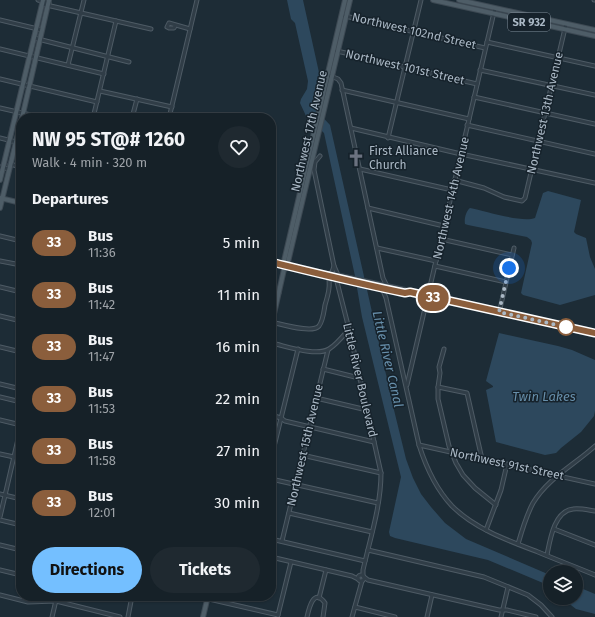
<!DOCTYPE html>
<meta charset="utf-8">
<style>
body{margin:0;font-family:"Fira Sans",sans-serif;background:#1f2930;color:#f1f3f6;height:100vh;display:flex;flex-direction:column;font-size:15px;white-space:nowrap}
*{box-sizing:border-box;margin:0}
p{font-size:13px;color:#9ea3a8}
.icon{flex:none;width:22px;height:22px;fill:none;stroke:currentColor;stroke-width:2;stroke-linecap:round;stroke-linejoin:round}
.map{position:relative;flex:1;overflow:hidden}
.side{position:absolute;left:16px;top:113px;width:260px;height:488px;display:flex;flex-direction:column;background:#162128;border-radius:16px;box-shadow:0 1px 3px #0004,0 0 0 1px #353e45}
.side>*{flex:none}
.badge{padding:0 8px;border-radius:13px;font-size:14px;line-height:26px}
.tools{position:absolute;left:543px;top:565px;display:grid;gap:8px}
.tools a{display:grid;place-items:center;width:40px;height:40px;border-radius:50%;background:#162128;box-shadow:0 1px 3px #0004,0 0 0 1px #353e45;font-size:20px}
.you{position:absolute;width:20px;height:20px;margin:-10px;border:3px solid #fff;border-radius:50%;background:#1a73e8;box-shadow:0 0 0 6px #1a73e833}
.map>.badge{position:absolute;translate:-50% -50%;box-shadow:0 0 0 2px #fff}
h2{padding:0 16px;font-size:15px;line-height:36px}
.round{display:grid;place-items:center;flex:none;width:42px;height:42px;border-radius:21px;background:#1f2930}
.overview{display:flex;align-items:center;justify-content:space-between;height:68px;padding:0 16px}
h1{font-size:19px;font-weight:700;line-height:30px}
.action{display:flex;gap:8px;margin-top:auto;padding:8px 16px}
.action a{flex:1;height:46px;border-radius:24px;background:#74bfff;color:#111;font-size:16px;font-weight:700;line-height:46px;text-align:center}
.action a+a{background:#1f2930;color:#f1f3f6}
ul{padding:0;list-style:none}
li{display:flex;align-items:center;gap:12px;height:52px;padding:0 16px}
li div{flex:1}
li b{display:block;font-size:15px}
li em{font-style:normal}
li .badge{min-width:44px;font-weight:700;text-align:center}
.map>svg:first-child{display:block}
.water{fill:#2d485d}
.lines{fill:none;stroke-linecap:round;stroke-linejoin:round}
.minor-casing{stroke:#4e5b65;stroke-width:5}
.major-casing{stroke:#3d4953;stroke-width:6}
.minor{stroke:#303d47;stroke-width:3}
.major{stroke:#4e5d67;stroke-width:4}
.line-casing{stroke:#fff;stroke-width:9}
.line{stroke:#8b5e3c;stroke-width:6}
.walk{stroke:#aab8c5;stroke-width:4;stroke-dasharray:0 7.2}
.stop-dot{fill:#fff;stroke:#8b5e3c;stroke-width:2}
.labels{text-anchor:middle;dominant-baseline:central;stroke-width:3;stroke-linejoin:round;paint-order:stroke}
.shield{fill:#16222b;stroke:#7e8b97;stroke-width:1}
.shield-label{font-size:11px;font-weight:bold;fill:#aab8c5}
.street-label{font-size:12px;fill:#aab8c5;stroke:#16222b}
.poi-label{font-size:12px;fill:#aab8c5;stroke:#16222b;text-anchor:start}
.water-label{font-size:13px;font-style:italic;fill:#678fab;stroke:#16222b}
</style>
<div class="map">
<svg width="595" height="617" viewBox="0 0 595 617">
<rect width="100%" height="100%" fill="#1d2c36"/>
<!-- water -->
<g class="water">
<polygon points="287,0 303,0 320,77 320,94 316,110 330,125 394,410 406,459 413,478 421,494 431,507 445,523 466,539 550,575 550,589 543,583 488,560 395,538 390,536 389,532 401,477 362,317 355,276 324,133 306,116 300,103 301,99 307,89 308,81 295,23 291,19"/>
<path d="M 548,191 L 581,200 L 574,232 L 576,234 L 586,238 L 590,257 L 595,269 L 595,295 L 560,305 L 523,295 L 521,293 L 532,243 L 531,240 L 527,237 L 468,225 L 465,224 C 464,219 466,211 470,208 C 485,211 522,223 535,218 L 543,193 Z"/>
<polygon points="499,333 558,346 572,350 595,360 595,411 594,416 581,432 561,448 556,453 545,455 496,442 486,390 493,387 493,386 486,381"/>
<polygon points="576,586 595,594 595,614 576,609 562,598 576,598"/>
</g>
<g class="lines">
<!-- minor casing -->
<g class="minor-casing">
<g id="minor">
<polyline points="38,0 49,3"/>
<polyline points="594,0 595,0"/>
<polyline points="42,4 151,29"/>
<polyline points="345,16 485,48"/>
<polyline points="0,20 42,30"/>
<polyline points="175,26 174,28 169,28 167,27 169,23 190,29"/>
<polyline points="34,38 129,62"/>
<polyline points="487,42 595,66"/>
<polyline points="0,49 104,74"/>
<polyline points="337,51 477,84"/>
<polyline points="68,65 84,0"/>
<polyline points="480,70 595,95"/>
<polyline points="328,75 338,79 341,83 383,278 387,286"/>
<polyline points="0,79 97,102"/>
<polyline points="342,90 469,119"/>
<polyline points="100,91 172,107"/>
<polyline points="474,97 595,124"/>
<polyline points="0,108 44,118"/>
<polyline points="93,118 116,21"/>
<polyline points="132,118 137,99"/>
<polyline points="169,118 197,0"/>
<polyline points="467,125 595,154"/>
<polyline points="351,128 461,154 595,183"/>
<polyline points="0,138 16,142"/>
<polyline points="388,138 421,0"/>
<polyline points="320,156 315,162 314,170 334,266 338,275"/>
<polyline points="10,164 21,167"/>
<polyline points="0,167 9,169"/>
<polyline points="360,169 452,190"/>
<polyline points="454,180 484,188 504,197 522,201 525,198 566,24"/>
<polyline points="368,208 444,226"/>
<polyline points="0,236 21,241"/>
<polyline points="441,239 512,255"/>
<polyline points="377,248 436,261"/>
<polyline points="0,261 21,265"/>
<polyline points="435,266 506,282"/>
<path d="M 336,278 L 349,329 L 381,473 C 381,506 370,539 363,570 L 363,576"/>
<polyline points="0,287 21,292"/>
<path d="M 382,288 L 386,298 L 419,445 C 426,467 436,489 452,506 C 475,529 509,541 538,552 C 557,560 576,567 595,575"/>
<polyline points="271,292 279,293"/>
<polyline points="499,313 514,248"/>
<polyline points="0,316 21,321"/>
<path d="M 271,322 C 281,324 312,334 319,326 C 323,321 324,311 325,305 C 328,295 331,285 328,275 L 332,272 L 334,266"/>
<path d="M 271,343 C 286,346 316,357 329,349 C 337,344 343,336 349,329"/>
<polyline points="0,347 21,352"/>
<polyline points="444,349 439,367 440,373 438,387 438,399 449,446 456,463 463,475 475,488 496,505"/>
<polyline points="323,369 359,378"/>
<polyline points="0,384 21,389"/>
<polyline points="407,385 495,8"/>
<polyline points="438,387 467,393 482,459"/>
<polyline points="0,397 21,402"/>
<polyline points="316,398 367,410"/>
<polyline points="271,415 281,418 285,421 374,442"/>
<polyline points="0,420 21,425"/>
<polyline points="419,445 595,484"/>
<polyline points="0,454 14,457"/>
<polyline points="302,455 381,473"/>
<polyline points="271,459 298,349"/>
<polyline points="271,479 378,503"/>
<polyline points="0,494 21,499"/>
<polyline points="289,513 372,532"/>
<polyline points="0,517 21,426"/>
<polyline points="0,520 21,525"/>
<polyline points="554,529 595,545"/>
<polyline points="486,530 501,490 507,464"/>
<polyline points="271,539 365,561"/>
<polyline points="282,541 328,350"/>
<path d="M 518,544 C 522,530 526,516 533,503 C 548,478 574,465 595,446"/>
<polyline points="0,545 21,550"/>
<polyline points="368,550 484,577 528,595 541,605 552,617"/>
<path d="M 547,555 C 550,540 554,511 573,509 C 580,508 588,510 595,511"/>
<polyline points="271,557 352,576 358,579"/>
<polyline points="0,570 21,575"/>
<circle cx="361" cy="578" r="3"/>
<polyline points="364,577 368,580 499,610 507,610 536,617"/>
<polyline points="0,595 28,602 56,601 120,617"/>
<polyline points="196,596 278,615"/>
<polyline points="319,598 326,570"/>
<polyline points="355,607 395,617"/>
<polyline points="278,615 291,562"/>
<polyline points="52,617 57,596"/>
<polyline points="128,617 132,596"/>
<path d="M 307,617 C 309,608 314,587 325,603 L 323,617"/>
<polyline points="352,617 362,581"/>
<polyline points="427,617 432,595"/>
<polyline points="501,617 508,587"/>
</g>
</g>
<!-- major casing -->
<g class="major-casing">
<g id="major">
<polyline points="433,0 595,36"/>
<polyline points="459,0 595,30"/>
<polyline points="22,118 49,0"/>
<polyline points="0,180 43,0"/>
<polyline points="0,198 21,203"/>
<polyline points="0,208 21,121"/>
<polyline points="271,262 331,276 336,275 405,290 410,292 428,297 595,333"/>
<polyline points="285,265 288,262 350,0"/>
<polyline points="331,276 335,278 405,293 410,293"/>
<polyline points="271,327 285,265 284,261 345,0"/>
<polyline points="203,617 208,596"/>
</g>
</g>
<!-- minor -->
<use href="#minor" class="minor"/>
<!-- major -->
<use href="#major" class="major"/>
</g>
<g class="lines">
<!-- line casing -->
<g class="line-casing">
<path id="line" d="M 271,262 C 316,273 360,284 405,293 L 410,292 L 595,333"/>
</g>
<!-- line -->
<use href="#line" class="line"/>
<!-- walk -->
<polyline class="walk" points="509,268 499,312 566,327"/>
</g>
<!-- icons -->
<defs>
<g id="church-bare" transform="scale(1.38)"><path d="M-1.2-6h2.4v3.5h3.3v2.4h-3.3V6h-2.4V-.1h-3.3v-2.4h3.3Z" fill="#6b7280" stroke="#16222b" stroke-width="2.5" paint-order="stroke"/></g>
</defs>
<g fill-rule="evenodd">
<use href="#church-bare" x="356" y="158"/>
</g>
<!-- markers -->
<circle class="stop-dot" cx="566" cy="327" r="8"/>
<g class="labels">
<!-- shield labels -->
<rect class="shield" x="508" y="13" width="42" height="18" rx="3"/>
<g class="shield-label">
<text x="529" y="22">SR 932</text>
</g>
<!-- street labels -->
<g class="street-label">
<text transform="translate(414 31) rotate(13)">Northwest 102nd Street</text>
<text transform="translate(405 67) rotate(13)">Northwest 101st Street</text>
<text transform="translate(545 113) rotate(-77)">Northwest 13th Avenue</text>
<text transform="translate(309 131) rotate(-77)">Northwest 17th Avenue</text>
<text transform="translate(451 198) rotate(-77)">Northwest 14th Avenue</text>
<text transform="translate(360 380) rotate(77)">Little River Boulevard</text>
<text transform="translate(305 445) rotate(-77)">Northwest 15th Avenue</text>
<text transform="translate(507 464) rotate(12)">Northwest 91st Street</text>
</g>
<!-- poi labels -->
<g class="poi-label">
<text x="369" y="151">First Alliance<tspan x="369" dy="14">Church</tspan></text>
</g>
<!-- water labels -->
<g class="water-label">
<text transform="translate(388 359) rotate(77)">Little River Canal</text>
<text x="544" y="396">Twin Lakes</text>
</g>
</g>
</svg>
<div class="tools">
<a><svg class="icon" aria-label="layers" viewBox="0 0 24 24"><path d="M12 4l9 5-9 5-9-5zM3 14l9 5 9-5"/></svg></a>
</div>
<div class="you" style="left:509px;top:268px"></div>
<b class="badge" style="left:433px;top:298px;background:#8b5e3c;color:#fff">33</b>
<section class="side">
<div class="overview"><div><h1>NW 95 ST@# 1260</h1><p>Walk · 4 min · 320 m</p></div><a class="round"><svg class="icon" aria-label="heart" viewBox="0 0 24 24"><path d="M12 20l-8-8c-3-5 5-10 8-4 3-6 11-1 8 4z"/></svg></a></div>
<h2>Departures</h2>
<ul>
<li><span class="badge" style="background:#8b5e3c;color:#fff">33</span><div><b>Bus</b><p>11:36</p></div><em>5 min</em></li>
<li><span class="badge" style="background:#8b5e3c;color:#fff">33</span><div><b>Bus</b><p>11:42</p></div><em>11 min</em></li>
<li><span class="badge" style="background:#8b5e3c;color:#fff">33</span><div><b>Bus</b><p>11:47</p></div><em>16 min</em></li>
<li><span class="badge" style="background:#8b5e3c;color:#fff">33</span><div><b>Bus</b><p>11:53</p></div><em>22 min</em></li>
<li><span class="badge" style="background:#8b5e3c;color:#fff">33</span><div><b>Bus</b><p>11:58</p></div><em>27 min</em></li>
<li><span class="badge" style="background:#8b5e3c;color:#fff">33</span><div><b>Bus</b><p>12:01</p></div><em>30 min</em></li>
</ul>
<div class="action"><a>Directions</a><a>Tickets</a></div>
</section>
</div>
